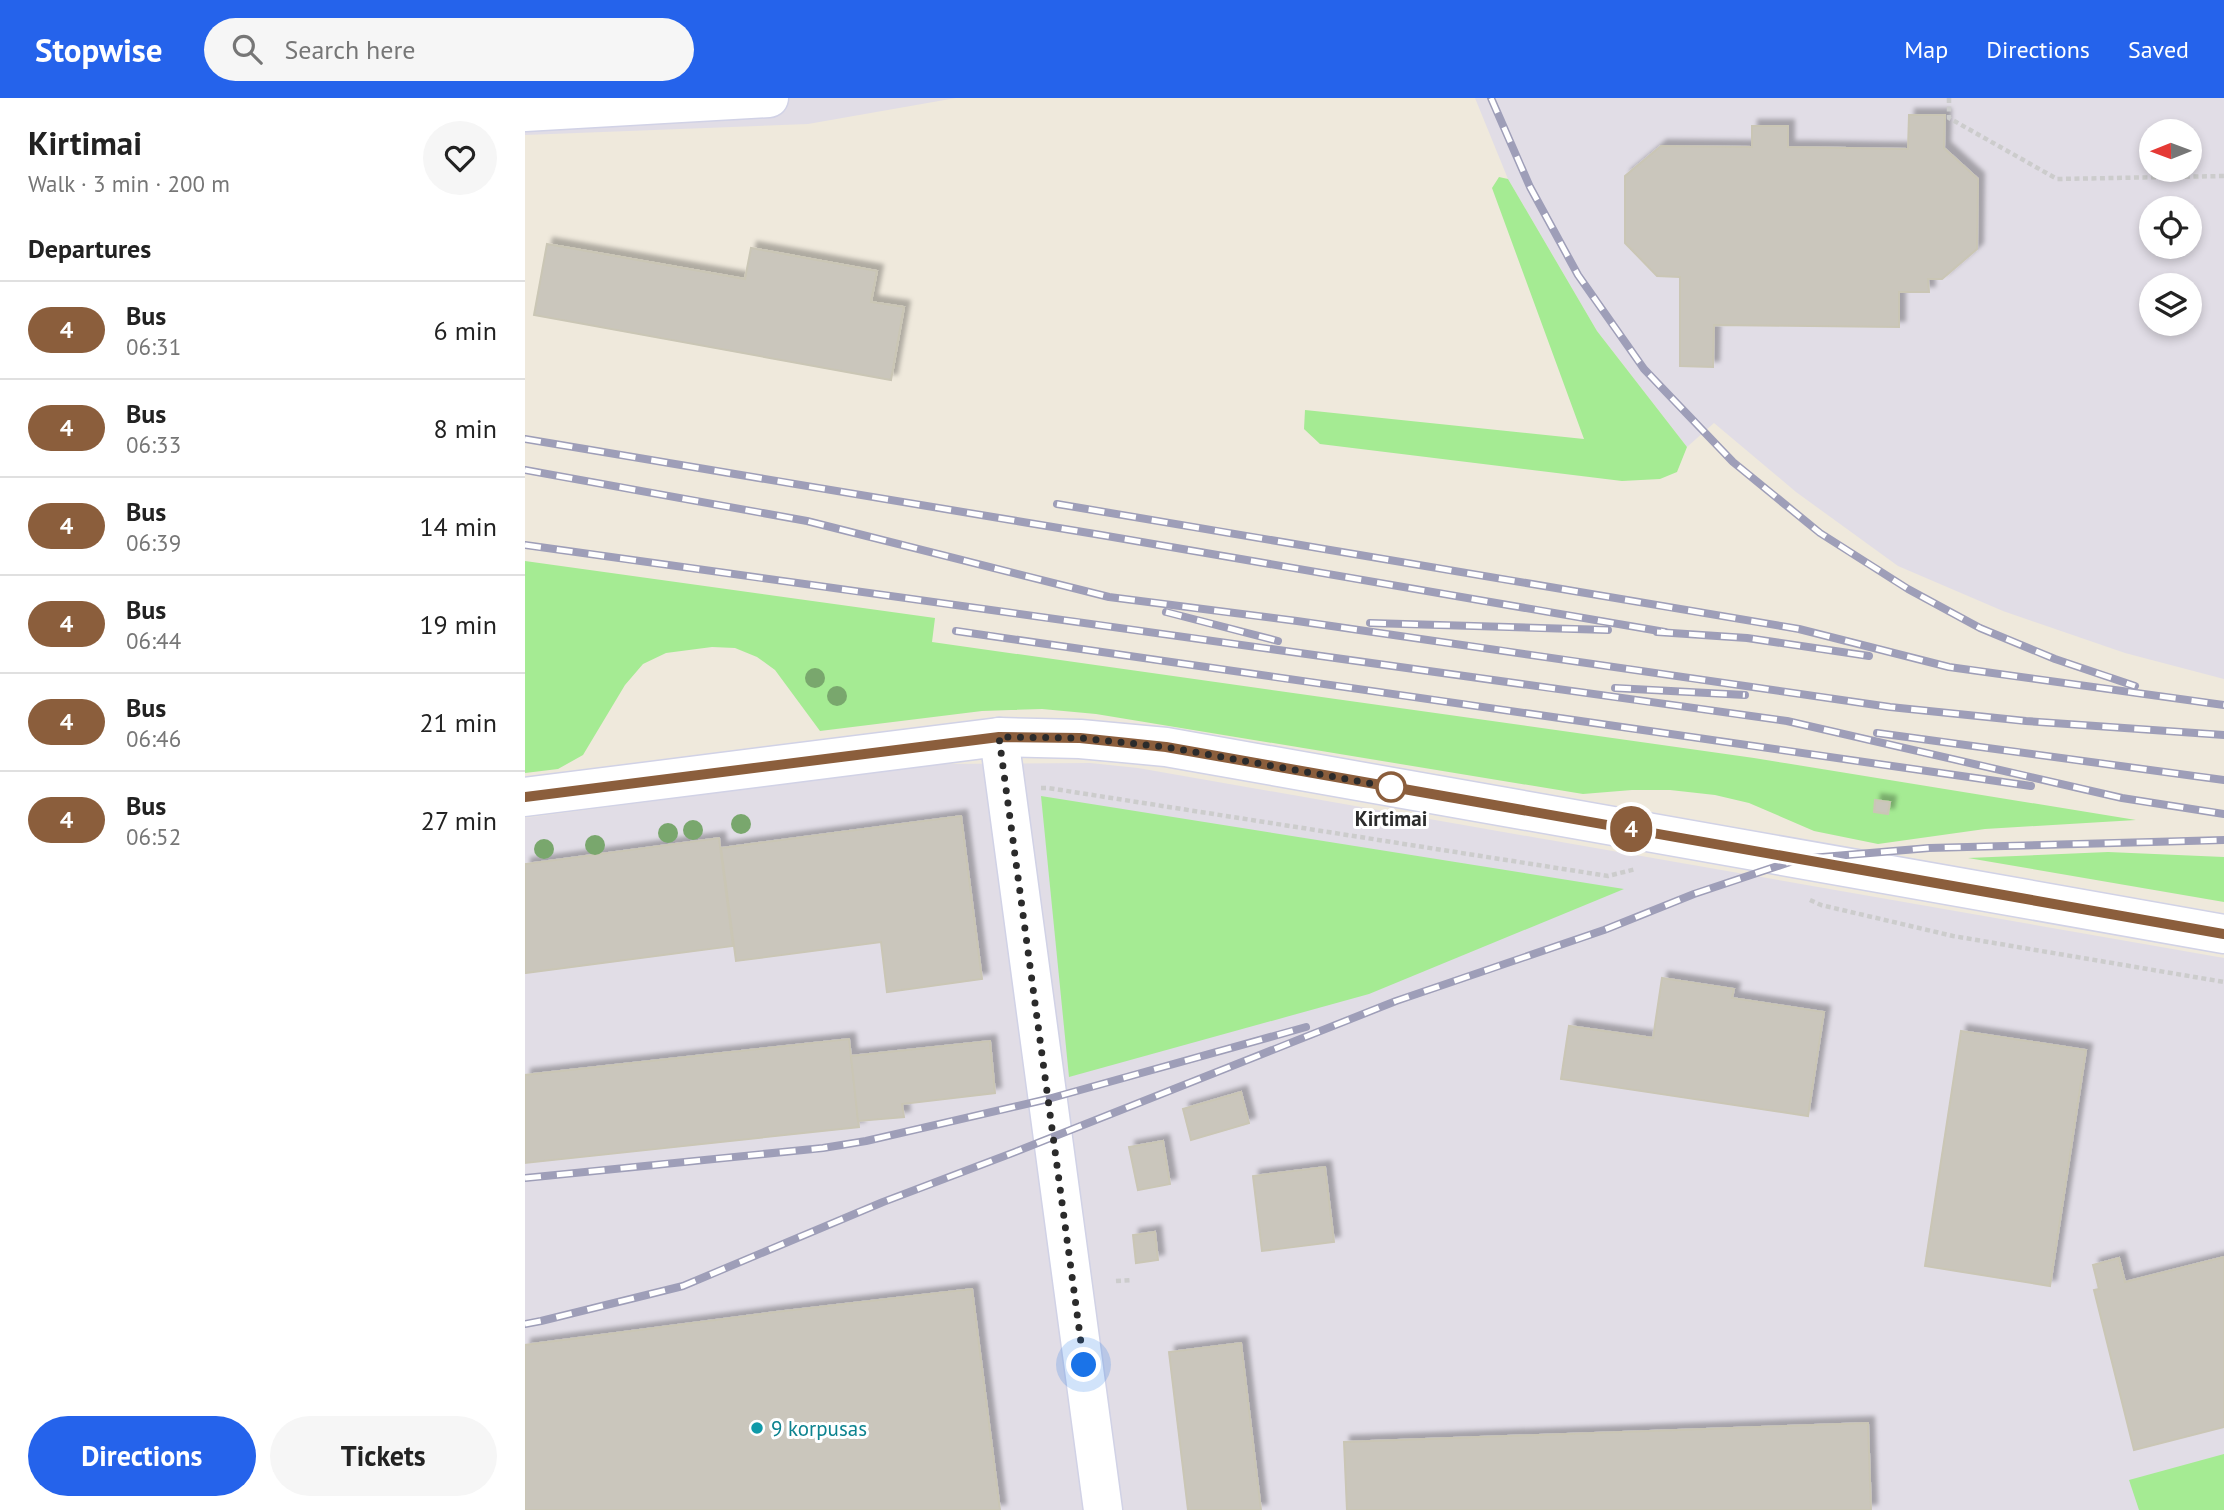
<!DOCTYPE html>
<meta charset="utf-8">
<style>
body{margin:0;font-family:"PT Sans",sans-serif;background:#f6f6f6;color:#222;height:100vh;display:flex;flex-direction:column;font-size:26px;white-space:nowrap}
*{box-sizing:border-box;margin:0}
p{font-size:23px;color:#767676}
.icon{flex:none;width:38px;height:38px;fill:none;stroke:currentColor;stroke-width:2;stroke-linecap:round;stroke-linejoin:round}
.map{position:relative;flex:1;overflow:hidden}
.drawer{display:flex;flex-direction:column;background:#fff;width:525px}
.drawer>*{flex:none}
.badge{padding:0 14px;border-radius:23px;font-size:24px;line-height:46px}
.needle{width:46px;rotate:269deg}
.fabs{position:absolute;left:1614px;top:21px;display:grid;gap:14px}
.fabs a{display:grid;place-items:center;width:63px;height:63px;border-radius:50%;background:#fff;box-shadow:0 4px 10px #0003;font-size:35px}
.you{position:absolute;width:35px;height:35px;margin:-18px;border:5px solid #fff;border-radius:50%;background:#1a73e8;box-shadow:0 0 0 10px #1a73e833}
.map>.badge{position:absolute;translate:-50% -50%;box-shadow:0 0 0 4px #fff}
h2{padding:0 28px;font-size:26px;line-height:63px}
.round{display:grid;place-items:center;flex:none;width:74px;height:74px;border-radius:37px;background:#f6f6f6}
.headline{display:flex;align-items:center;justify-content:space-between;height:119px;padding:0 28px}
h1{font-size:33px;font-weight:600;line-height:52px}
.button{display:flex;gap:14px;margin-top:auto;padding:14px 28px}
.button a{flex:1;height:80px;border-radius:42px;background:#2563eb;color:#fff;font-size:28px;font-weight:600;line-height:80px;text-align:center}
.button a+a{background:#f6f6f6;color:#222}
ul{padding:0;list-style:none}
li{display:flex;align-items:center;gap:21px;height:98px;padding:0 28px;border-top:2px solid #e0e0e0}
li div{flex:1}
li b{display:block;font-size:26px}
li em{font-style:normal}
li .badge{min-width:77px;font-weight:700;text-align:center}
header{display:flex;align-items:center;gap:42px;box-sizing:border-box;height:98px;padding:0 35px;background:#2563eb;color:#fff}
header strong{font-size:33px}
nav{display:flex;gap:38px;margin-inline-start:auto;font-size:24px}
.search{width:490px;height:63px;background:#f6f6f6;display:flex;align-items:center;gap:18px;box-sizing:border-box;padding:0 24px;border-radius:38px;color:#767676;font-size:26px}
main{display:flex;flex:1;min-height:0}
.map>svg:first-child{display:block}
.industrial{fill:#e1dde6;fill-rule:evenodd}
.green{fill:#a5eb93}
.building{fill:#cac6bc;stroke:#cac6b5;stroke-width:2;filter:url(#shadow)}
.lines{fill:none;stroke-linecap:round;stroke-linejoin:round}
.street-casing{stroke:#d1d2e6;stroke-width:41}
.secondary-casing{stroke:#d1d2e6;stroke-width:41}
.path{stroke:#ccc;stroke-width:4.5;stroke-dasharray:5 3.5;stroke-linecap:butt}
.street{stroke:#fff;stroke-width:38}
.secondary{stroke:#fff;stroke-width:38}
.rail-casing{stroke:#9e9eb8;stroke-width:8}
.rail{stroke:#fff;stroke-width:5;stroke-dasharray:16;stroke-linecap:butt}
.tree{fill:#79a76d}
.line-casing{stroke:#fff;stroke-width:16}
.line{stroke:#8b5e3c;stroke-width:10}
.walk{stroke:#2b2b2b;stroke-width:7;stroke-dasharray:0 12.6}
.stop-dot{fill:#fff;stroke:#8b5e3c;stroke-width:3.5}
.culture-dot{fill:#0f9aa8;stroke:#fff;stroke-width:2.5}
.labels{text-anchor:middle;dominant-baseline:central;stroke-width:6;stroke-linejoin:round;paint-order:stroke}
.stop-label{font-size:21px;font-weight:bold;fill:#2b2b2b;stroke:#fff}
.culture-label{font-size:21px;fill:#0d838f;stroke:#fff;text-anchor:start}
</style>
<header>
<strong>Stopwise</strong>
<div class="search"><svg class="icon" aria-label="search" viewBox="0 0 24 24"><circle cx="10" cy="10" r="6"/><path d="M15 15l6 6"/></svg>Search here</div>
<nav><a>Map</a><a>Directions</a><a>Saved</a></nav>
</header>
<main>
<section class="drawer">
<div class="headline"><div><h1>Kirtimai</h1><p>Walk · 3 min · 200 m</p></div><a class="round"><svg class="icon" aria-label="heart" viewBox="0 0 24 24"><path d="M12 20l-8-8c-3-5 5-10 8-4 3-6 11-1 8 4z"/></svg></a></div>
<h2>Departures</h2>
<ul>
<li><span class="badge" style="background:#8b5e3c;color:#fff">4</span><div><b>Bus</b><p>06:31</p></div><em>6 min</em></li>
<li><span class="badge" style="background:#8b5e3c;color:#fff">4</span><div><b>Bus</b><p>06:33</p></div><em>8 min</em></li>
<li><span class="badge" style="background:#8b5e3c;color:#fff">4</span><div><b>Bus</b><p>06:39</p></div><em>14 min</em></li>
<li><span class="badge" style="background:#8b5e3c;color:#fff">4</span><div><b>Bus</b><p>06:44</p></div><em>19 min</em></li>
<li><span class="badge" style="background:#8b5e3c;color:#fff">4</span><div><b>Bus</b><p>06:46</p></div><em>21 min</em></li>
<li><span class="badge" style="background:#8b5e3c;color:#fff">4</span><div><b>Bus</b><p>06:52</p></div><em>27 min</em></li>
</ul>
<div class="button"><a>Directions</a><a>Tickets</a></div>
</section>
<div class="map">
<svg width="1699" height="1412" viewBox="0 0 1699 1412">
<defs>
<filter id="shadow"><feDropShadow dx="6" dy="-6" stdDeviation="2" flood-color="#0004"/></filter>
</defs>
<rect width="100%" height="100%" fill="#efe9dc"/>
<!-- industrial -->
<g class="industrial">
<polygon points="0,0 431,0 283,26 0,37"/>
<path d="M 950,0 L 1699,0 L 1699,581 L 1600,555 L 1478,513 L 1373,468 L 1271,394 L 1189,325 L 1162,349 L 1072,233 L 983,81 ZM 1626,33 L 1664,33 L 1664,72 L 1626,72 ZM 1626,110 L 1664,110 L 1664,149 L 1626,149 ZM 1626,187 L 1664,187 L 1664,226 L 1626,226 Z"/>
<polygon points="565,665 613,670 1699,860 1699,1412 0,1412 0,720 414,666"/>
</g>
<!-- green -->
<g class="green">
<polygon points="974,79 983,81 1072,233 1162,349 1152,374 1135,381 1097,383 795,346 779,331 780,312 1059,341 967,90"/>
<polygon points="0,463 410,520 407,544 1229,660 1611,722 1460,731 1353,746 1289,733 1224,705 1190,697 1145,692 1107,692 1058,696 571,616 517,611 457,613 295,633 250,572 232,559 210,550 187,549 141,555 118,566 100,587 58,657 33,671 0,675"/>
<polygon points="516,698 1099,791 844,896 544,979"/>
<polygon points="1583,754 1699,759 1699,804 1443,760"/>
<polygon points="1699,1356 1699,1412 1614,1412 1604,1382"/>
</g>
<!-- building -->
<g class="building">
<polygon points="1384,17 1420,17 1419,50 1453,81 1452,151 1417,181 1403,181 1404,194 1374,194 1374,229 1189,227 1188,269 1155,268 1155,179 1132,178 1100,145 1100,78 1136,48 1227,49 1227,28 1263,28 1263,49 1383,51"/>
<polygon points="22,146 220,181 226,150 352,173 346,204 379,209 366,282 9,217"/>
<polygon points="1350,702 1365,704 1363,716 1349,714"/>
<polygon points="436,718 457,881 362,894 356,844 211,863 196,750"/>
<polygon points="194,740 208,848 0,875 0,766"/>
<polygon points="1137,880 1209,891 1207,900 1299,914 1283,1018 1036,981 1044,928 1128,940"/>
<polygon points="1436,933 1561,952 1525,1188 1400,1168"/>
<polygon points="324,941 334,1029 0,1065 0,977"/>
<polygon points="465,943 470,995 377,1006 379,1019 333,1023 326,958"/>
<polygon points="716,994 724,1025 666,1042 658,1011"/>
<polygon points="638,1043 645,1086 613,1092 604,1049"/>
<polygon points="800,1069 809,1144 737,1153 728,1078"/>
<polygon points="630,1134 633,1162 611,1165 608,1137"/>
<polygon points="1699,1159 1699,1329 1609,1352 1569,1192 1574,1191 1568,1167 1594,1160 1600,1184"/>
<polygon points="447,1191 475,1412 0,1412 0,1247 251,1214"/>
<polygon points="716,1245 736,1412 663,1412 644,1254"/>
<polygon points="1343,1325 1346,1412 822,1412 819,1344"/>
</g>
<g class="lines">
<!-- street casing -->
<g class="street-casing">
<g id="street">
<polyline points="0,14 244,0"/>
<polyline points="474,639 578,1412"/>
</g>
</g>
<!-- secondary casing -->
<g class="secondary-casing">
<polyline id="secondary" points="0,699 474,639 555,641 641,649 1699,836"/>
</g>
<!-- path -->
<g class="path">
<polyline points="1424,0 1424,20 1532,81 1699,78"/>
<polyline points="516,690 523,690 1083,778 1111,771"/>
<polyline points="1285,802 1296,807 1428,838 1699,884"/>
<polyline points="591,1183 607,1182"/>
</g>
<!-- street -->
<use href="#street" class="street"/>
<!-- secondary -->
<use href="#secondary" class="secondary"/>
<!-- rail casing -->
<g class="rail-casing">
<g id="rail">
<polyline points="966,0 1005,89 1053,177 1119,271 1208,364 1295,435 1383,491 1455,530 1530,561 1610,588"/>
<polyline points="0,341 576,437 1140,534"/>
<polyline points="0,372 282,423 584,499 772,523 1365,609 1501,623 1699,637"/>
<polyline points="532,406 1274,531 1424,569 1699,607"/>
<polyline points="0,447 1262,623 1597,700 1699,716"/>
<polyline points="641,514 753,543"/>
<polyline points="845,525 1083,532"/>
<polyline points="431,533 1506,688"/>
<polyline points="1132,534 1222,540 1344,558"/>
<polyline points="1090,590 1220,597"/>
<polyline points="1352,635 1699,682"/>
<polyline points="0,1080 298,1050 341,1043 523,1001 781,929"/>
<polyline points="0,1226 16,1223 158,1188 358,1104 490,1054 871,903 1079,832 1169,796 1274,761 1404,750 1699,742"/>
</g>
</g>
<!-- rail -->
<use href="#rail" class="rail"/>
</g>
<!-- trees -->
<g class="tree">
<circle cx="290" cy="580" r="10"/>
<circle cx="312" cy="598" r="10"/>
<circle cx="216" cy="726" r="10"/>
<circle cx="168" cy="732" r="10"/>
<circle cx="143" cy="735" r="10"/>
<circle cx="70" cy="747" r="10"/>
<circle cx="19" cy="751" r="10"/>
</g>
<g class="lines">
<!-- line casing -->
<g class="line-casing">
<polyline id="line" points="0,699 474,639 555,640 641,649 1699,836"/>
</g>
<!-- line -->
<use href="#line" class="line"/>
<!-- walk -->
<polyline class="walk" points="559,1267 474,639 555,640 641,649 866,689"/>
</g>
<!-- markers -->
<circle class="stop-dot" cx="866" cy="689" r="14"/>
<circle class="culture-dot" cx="232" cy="1330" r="7"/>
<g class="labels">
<!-- stop labels -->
<g class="stop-label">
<text x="866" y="720">Kirtimai</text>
</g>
<!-- culture labels -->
<g class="culture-label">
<text x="246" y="1330">9 korpusas</text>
</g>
</g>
</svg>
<div class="fabs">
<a><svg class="needle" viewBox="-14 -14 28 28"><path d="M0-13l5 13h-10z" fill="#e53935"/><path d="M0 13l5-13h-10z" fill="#767676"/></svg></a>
<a><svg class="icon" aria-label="locate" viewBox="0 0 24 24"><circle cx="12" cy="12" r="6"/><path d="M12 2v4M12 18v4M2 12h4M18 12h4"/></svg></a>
<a><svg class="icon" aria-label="layers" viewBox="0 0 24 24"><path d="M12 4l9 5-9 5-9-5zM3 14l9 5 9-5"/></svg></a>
</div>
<div class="you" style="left:559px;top:1267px"></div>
<b class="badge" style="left:1106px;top:731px;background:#8b5e3c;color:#fff">4</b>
</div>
</main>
